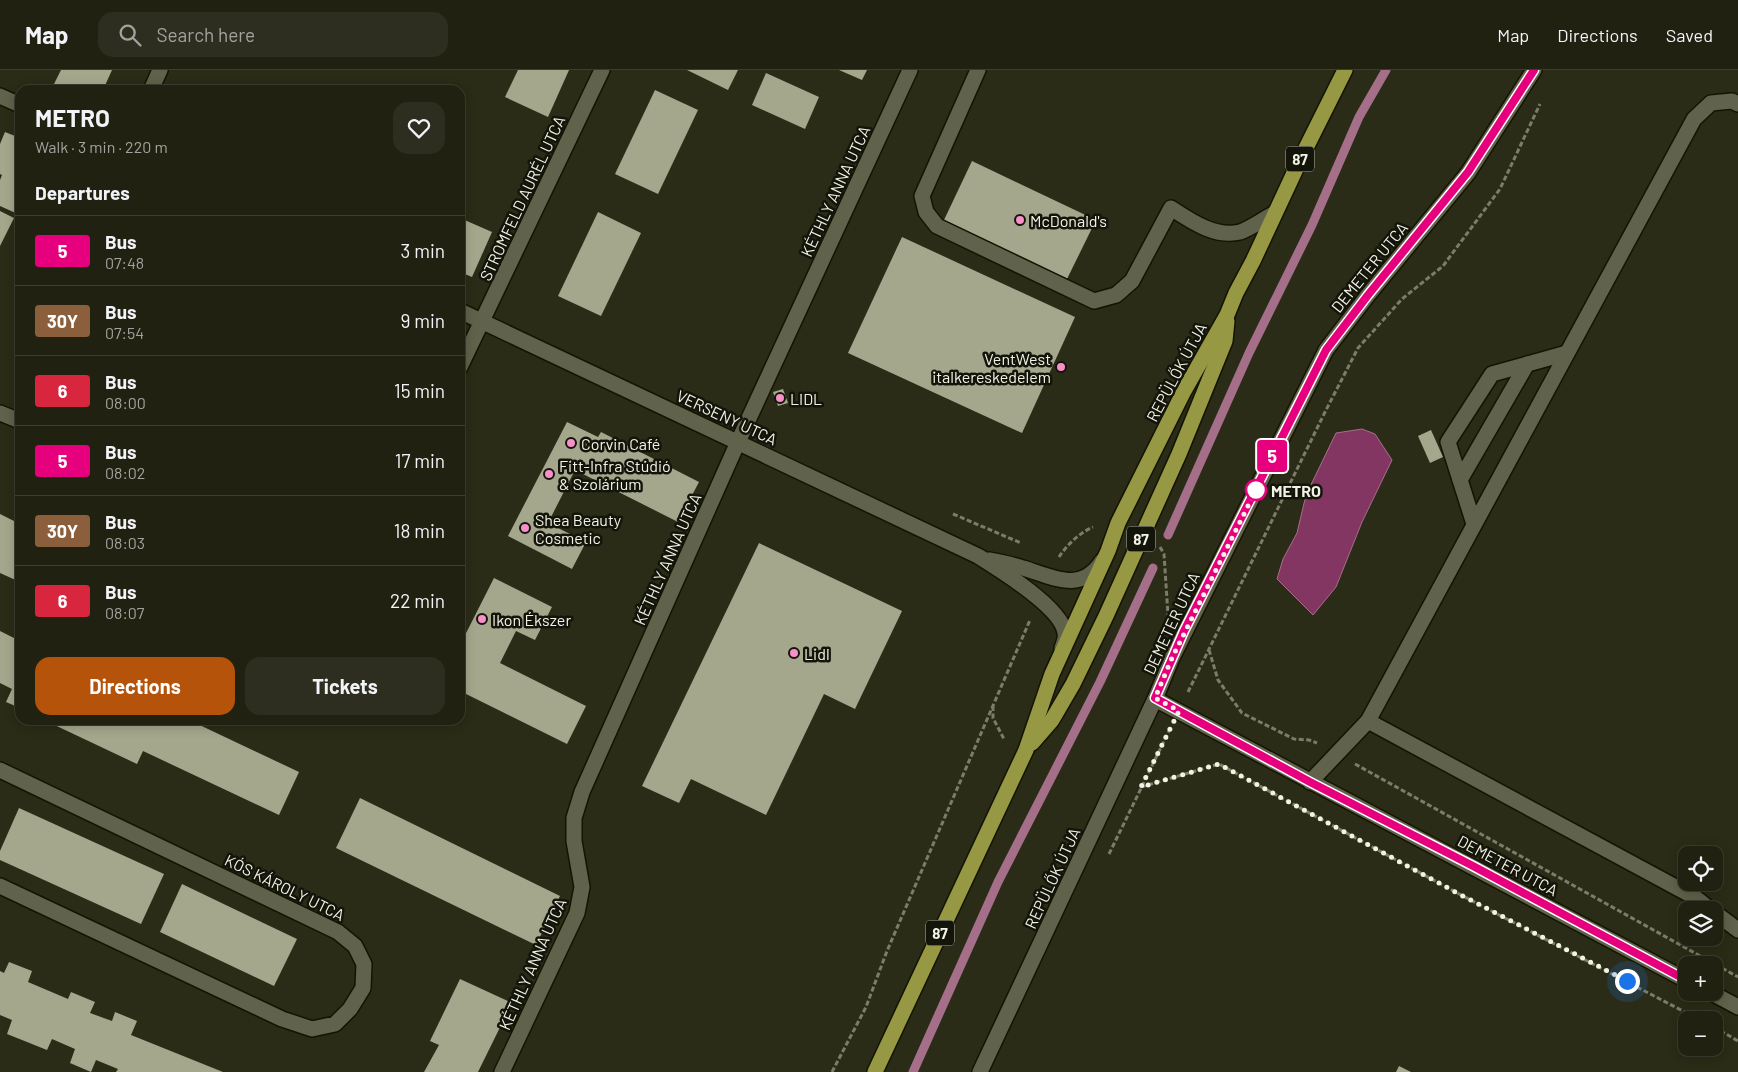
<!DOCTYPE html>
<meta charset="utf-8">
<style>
body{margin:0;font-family:Barlow,sans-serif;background:#2d2e1f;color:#f1f3f6;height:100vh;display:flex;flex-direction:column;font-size:19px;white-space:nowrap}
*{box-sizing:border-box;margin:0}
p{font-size:16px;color:#a2a39f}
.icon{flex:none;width:28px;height:28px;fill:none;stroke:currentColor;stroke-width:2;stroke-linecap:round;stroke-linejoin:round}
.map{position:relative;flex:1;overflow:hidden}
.drawer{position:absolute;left:15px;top:15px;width:450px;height:640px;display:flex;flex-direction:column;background:#202111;border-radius:15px;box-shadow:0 2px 12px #0003,0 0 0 1px #3d3e31}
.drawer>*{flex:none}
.badge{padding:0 10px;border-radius:4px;font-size:18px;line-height:32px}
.tools{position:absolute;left:1678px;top:776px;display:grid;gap:10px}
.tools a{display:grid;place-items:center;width:45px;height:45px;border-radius:10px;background:#202111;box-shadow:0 2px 12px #0003,0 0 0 1px #3d3e31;font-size:25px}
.you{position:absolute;width:25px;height:25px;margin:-12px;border:4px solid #fff;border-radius:50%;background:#1a73e8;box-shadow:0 0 0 8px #1a73e833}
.map>.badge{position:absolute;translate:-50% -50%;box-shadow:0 0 0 2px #fff}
h2{padding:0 20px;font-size:19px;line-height:45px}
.round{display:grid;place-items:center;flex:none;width:52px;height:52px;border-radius:15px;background:#2d2e1f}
.headline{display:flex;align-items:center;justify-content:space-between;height:85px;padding:0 20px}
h1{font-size:24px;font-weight:700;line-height:38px}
.button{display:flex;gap:10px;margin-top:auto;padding:10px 20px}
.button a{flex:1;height:58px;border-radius:15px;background:#b45309;color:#fff;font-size:20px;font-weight:700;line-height:58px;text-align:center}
.button a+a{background:#2d2e1f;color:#f1f3f6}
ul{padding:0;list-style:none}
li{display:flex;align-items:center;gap:15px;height:70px;padding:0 20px;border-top:1px solid #3d3e31}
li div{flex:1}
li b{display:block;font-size:19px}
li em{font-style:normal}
li .badge{min-width:55px;font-weight:700;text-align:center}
header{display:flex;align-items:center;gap:30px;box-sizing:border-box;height:70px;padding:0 25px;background:#202111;border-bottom:1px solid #3d3e31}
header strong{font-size:24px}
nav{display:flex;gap:28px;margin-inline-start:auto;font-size:18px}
.search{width:350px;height:45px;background:#2d2e1f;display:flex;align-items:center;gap:12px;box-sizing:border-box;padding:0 18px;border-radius:15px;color:#a2a39f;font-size:19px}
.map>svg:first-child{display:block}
.water{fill:#843663;stroke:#a56f8a}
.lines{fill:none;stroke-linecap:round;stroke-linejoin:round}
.stream{stroke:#a56f8a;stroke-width:9}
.building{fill:#a5a78d}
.lane-casing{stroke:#141402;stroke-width:18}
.street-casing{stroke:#141402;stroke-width:18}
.primary-casing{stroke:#141402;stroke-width:18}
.path{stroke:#7b7c69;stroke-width:3;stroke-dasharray:5 2.5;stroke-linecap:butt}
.lane{stroke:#61624b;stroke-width:15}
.street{stroke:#61624b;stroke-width:15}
.primary{stroke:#969844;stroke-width:15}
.line-casing{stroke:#fff;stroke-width:11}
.line{stroke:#e6007e;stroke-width:8}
.walk{stroke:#f2f3e5;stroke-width:5;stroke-dasharray:0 9}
.poi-dot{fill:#f98fc9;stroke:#13140a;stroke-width:2}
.stop-dot{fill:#fff;stroke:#e6007e;stroke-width:2.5}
.labels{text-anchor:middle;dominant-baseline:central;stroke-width:5;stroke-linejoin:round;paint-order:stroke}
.shield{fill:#13140a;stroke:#afb0a3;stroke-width:1}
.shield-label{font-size:15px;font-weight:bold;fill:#f2f3e5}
.street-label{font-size:16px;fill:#f2f3e5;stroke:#13140a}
.poi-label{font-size:16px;fill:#f2f3e5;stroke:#13140a;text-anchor:start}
.stop-label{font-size:16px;font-weight:bold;fill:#f2f3e5;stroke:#13140a;text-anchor:start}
</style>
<header>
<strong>Map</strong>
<div class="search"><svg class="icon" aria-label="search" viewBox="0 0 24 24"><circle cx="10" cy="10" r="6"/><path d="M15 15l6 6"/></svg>Search here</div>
<nav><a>Map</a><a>Directions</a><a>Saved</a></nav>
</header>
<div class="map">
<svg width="1738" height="1002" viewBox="0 0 1738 1002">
<rect width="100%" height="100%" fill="#2b2c17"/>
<!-- water -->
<polygon class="water" points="1362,359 1375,364 1392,390 1362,452 1336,517 1313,545 1277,509 1283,489 1297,463 1306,425 1336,363"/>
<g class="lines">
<!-- stream -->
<g class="stream">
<polyline points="1168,465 1249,283 1312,155 1359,47 1386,0"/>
<polyline points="913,1002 998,812 1100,612 1153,498"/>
</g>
</g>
<!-- building -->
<g class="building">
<polygon points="61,0 112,0 103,20 56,20 52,18"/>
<polygon points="518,0 569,0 548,47 505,27"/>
<polygon points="687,0 738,0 728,20"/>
<polygon points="839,0 867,0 862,10"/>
<polygon points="766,3 819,27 805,59 752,35"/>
<polygon points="655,20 698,40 658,124 615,104"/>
<polygon points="5,62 20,68 20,145 0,136 0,110 2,105 0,104 0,74"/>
<polygon points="972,91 1096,150 1067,209 944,150"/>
<polygon points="0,141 14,148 0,176"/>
<polygon points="598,142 641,163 601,246 558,226"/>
<polygon points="460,148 492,162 472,207 460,202"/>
<polygon points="902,167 1075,247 1022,363 848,283"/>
<polygon points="783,319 788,333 778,336 773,322"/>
<polygon points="567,352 598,367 601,362 699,412 678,452 575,400 548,453 586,472 572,499 508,466"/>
<polygon points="1431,360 1443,387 1430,393 1418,366"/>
<polygon points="0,444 20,454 20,512 0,503"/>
<polygon points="759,473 902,541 855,639 824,624 766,745 691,709 679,733 642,716"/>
<polygon points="494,508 552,537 535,570 516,561 500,593 586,636 567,674 460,621 460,575"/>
<polygon points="0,561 20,571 20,638 6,632 12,619 0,613"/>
<polygon points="44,650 154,650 157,651 157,650 189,650 299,702 279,745 143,681 137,694"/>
<polygon points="312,650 328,650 325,656"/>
<polygon points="360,728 560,826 536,875 336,778"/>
<polygon points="19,738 164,804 141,854 0,790 0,781"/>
<polygon points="182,814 297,869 274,916 160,862"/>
<polygon points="9,892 32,901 28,912 68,929 71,922 95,932 90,943 112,951 115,942 137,951 131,965 223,1002 116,1002 118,999 96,990 91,1002 70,993 75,979 52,969 47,980 7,964 12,950 0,945 0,901 4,903"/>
<polygon points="460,909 512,933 478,1002 424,1002 439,975 430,971"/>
<polygon points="1399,996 1411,1002 1396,1002"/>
</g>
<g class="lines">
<!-- lane casing -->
<g class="lane-casing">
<g id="lane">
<path d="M 978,0 L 922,126 L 926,142 L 937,156 L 1094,231 L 1116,225 L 1132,211 L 1171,138 C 1191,151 1215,168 1240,162 C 1250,159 1265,148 1275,143"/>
<polyline points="1460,410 1527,294"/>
<polyline points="1474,454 1448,372 1492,304 1567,283"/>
<polyline points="1368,651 1696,828 1711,840"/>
<polyline points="1310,712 1368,651 1694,49 1711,33 1732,31 1738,34"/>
<polyline points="1714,842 1738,860"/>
<polyline points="502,1002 577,843 582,817 574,771 574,748 582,722 738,372"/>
</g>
</g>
<!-- street casing -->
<g class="street-casing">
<g id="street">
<polyline points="151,20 160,0"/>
<polyline points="0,26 20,35"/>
<path d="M 460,241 L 978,486 C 999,499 1062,538 1065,563 C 1066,567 1064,573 1062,578"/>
<polyline points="460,297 602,0"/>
<polyline points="0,343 20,351"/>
<polyline points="738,372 910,0"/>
<path d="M 989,490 C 1000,492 1011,494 1023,498 C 1053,507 1081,524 1102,491"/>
<path d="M 1155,629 C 1331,724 1509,816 1686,910"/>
<polyline points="0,700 338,862 355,876 364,894 363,918 350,939 335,954 312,959 282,949 0,816"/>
<polyline points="1710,922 1738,937"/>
<polyline points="980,1002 1155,629 1172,588 1326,280 1368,225 1468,103 1534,0"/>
</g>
</g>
<!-- primary casing -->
<g class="primary-casing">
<g id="primary">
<polyline points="1032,673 1052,650 1073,614 1106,546 1179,384 1225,271 1227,251"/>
<polyline points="875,1002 1026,680 1052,604 1108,481 1118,453 1184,321 1227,245 1236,223 1253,191 1301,88 1345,0"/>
</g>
</g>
<!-- path -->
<g class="path">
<polyline points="953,444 1021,473"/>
<polyline points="1160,477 1164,484 1168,545"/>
<path d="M 1059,487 C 1067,475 1079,463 1093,457"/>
<polyline points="1209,580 1218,610 1242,643 1294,669 1309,670 1317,673"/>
<polyline points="1188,622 1325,342 1358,278 1402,229 1443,196 1500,119 1540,34"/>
<polyline points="993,636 993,648 1004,669"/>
<polyline points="1355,694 1738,907"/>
<polyline points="1141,717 1219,694 1461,825 1700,950"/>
<polyline points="1109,784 1169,661"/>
<polyline points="1714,957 1738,971"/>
<polyline points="832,1002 866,937 887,881 1030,550"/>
</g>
<!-- lane -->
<use href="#lane" class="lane"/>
<!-- street -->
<use href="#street" class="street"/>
<!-- primary -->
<use href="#primary" class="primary"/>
</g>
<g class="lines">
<!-- line casing -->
<g class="line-casing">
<polyline id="line" points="1534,0 1468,102 1368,225 1326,280 1184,561 1155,628 1310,712 1473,796 1686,910"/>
</g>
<!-- line -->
<use href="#line" class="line"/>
<!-- walk -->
<polyline class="walk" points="1256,420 1172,588 1155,628 1179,641 1141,717 1219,694 1461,825 1627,911"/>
</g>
<!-- markers -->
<g class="poi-dot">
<circle cx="1020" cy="150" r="5"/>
<circle cx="1061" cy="297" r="5"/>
<circle cx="780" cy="328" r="5"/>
<circle cx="571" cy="373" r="5"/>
<circle cx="549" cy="404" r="5"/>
<circle cx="525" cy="458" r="5"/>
<circle cx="482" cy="549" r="5"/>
<circle cx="794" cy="583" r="5"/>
</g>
<circle class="stop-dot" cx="1256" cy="420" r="10"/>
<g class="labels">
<!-- shield labels -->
<g class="shield">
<rect x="1286" y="76.5" width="28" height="25" rx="4"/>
<rect x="1127" y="456.5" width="28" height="25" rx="4"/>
<rect x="926" y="850.5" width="28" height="25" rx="4"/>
</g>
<g class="shield-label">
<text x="1300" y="89">87</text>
<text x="1141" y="469">87</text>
<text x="940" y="863">87</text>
</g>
<!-- street labels -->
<g class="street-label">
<text transform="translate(835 121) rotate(-65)">KÉTHLY ANNA UTCA</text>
<text transform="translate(522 128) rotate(-65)">STROMFELD AURÉL UTCA</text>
<text transform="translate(1369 197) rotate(-51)">DEMETER UTCA</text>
<text transform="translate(1176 302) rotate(-62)">REPÜLŐK ÚTJA</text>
<text transform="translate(727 347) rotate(25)">VERSENY UTCA</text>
<text transform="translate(667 489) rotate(-66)">KÉTHLY ANNA UTCA</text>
<text transform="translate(1171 553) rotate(-65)">DEMETER UTCA</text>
<text transform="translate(1508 795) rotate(28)">DEMETER UTCA</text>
<text transform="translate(1052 808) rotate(-65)">REPÜLŐK ÚTJA</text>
<text transform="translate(285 817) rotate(26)">KÓS KÁROLY UTCA</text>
<text transform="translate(532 894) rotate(-66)">KÉTHLY ANNA UTCA</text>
</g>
<!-- poi labels -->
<g class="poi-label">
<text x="1030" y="150">McDonald's</text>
<text x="1051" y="288" text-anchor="end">VentWest<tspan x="1051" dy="18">italkereskedelem</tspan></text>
<text x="790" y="328">LIDL</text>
<text x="581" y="373">Corvin Café</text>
<text x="559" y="395">Fitt-Infra Stúdió<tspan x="559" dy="18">&amp; Szolárium</tspan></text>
<text x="535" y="449">Shea Beauty<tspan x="535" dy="18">Cosmetic</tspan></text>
<text x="492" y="549">Ikon Ékszer</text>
<text x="804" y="583">Lidl</text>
</g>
<!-- stop labels -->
<g class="stop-label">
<text x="1271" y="420">METRO</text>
</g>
</g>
</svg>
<div class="tools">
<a><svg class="icon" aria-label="locate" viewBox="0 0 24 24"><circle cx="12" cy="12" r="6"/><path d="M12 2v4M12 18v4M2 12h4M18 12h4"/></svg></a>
<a><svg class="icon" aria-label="layers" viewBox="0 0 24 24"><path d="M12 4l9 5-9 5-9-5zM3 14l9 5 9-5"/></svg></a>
<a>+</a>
<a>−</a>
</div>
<div class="you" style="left:1627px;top:911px"></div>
<b class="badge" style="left:1272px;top:386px;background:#e6007e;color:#fff">5</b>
<section class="drawer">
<div class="headline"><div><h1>METRO</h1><p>Walk · 3 min · 220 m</p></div><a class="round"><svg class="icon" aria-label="heart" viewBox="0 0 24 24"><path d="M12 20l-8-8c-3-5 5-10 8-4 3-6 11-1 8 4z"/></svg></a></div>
<h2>Departures</h2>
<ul>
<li><span class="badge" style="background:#e6007e;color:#fff">5</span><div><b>Bus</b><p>07:48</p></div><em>3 min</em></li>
<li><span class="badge" style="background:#8b5e3c;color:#fff">30Y</span><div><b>Bus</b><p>07:54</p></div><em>9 min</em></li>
<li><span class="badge" style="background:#d7263d;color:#fff">6</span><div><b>Bus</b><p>08:00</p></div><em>15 min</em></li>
<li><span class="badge" style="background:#e6007e;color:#fff">5</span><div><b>Bus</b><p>08:02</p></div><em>17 min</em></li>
<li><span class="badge" style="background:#8b5e3c;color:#fff">30Y</span><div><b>Bus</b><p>08:03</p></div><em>18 min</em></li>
<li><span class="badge" style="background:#d7263d;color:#fff">6</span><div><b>Bus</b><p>08:07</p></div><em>22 min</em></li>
</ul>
<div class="button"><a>Directions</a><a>Tickets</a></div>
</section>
</div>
